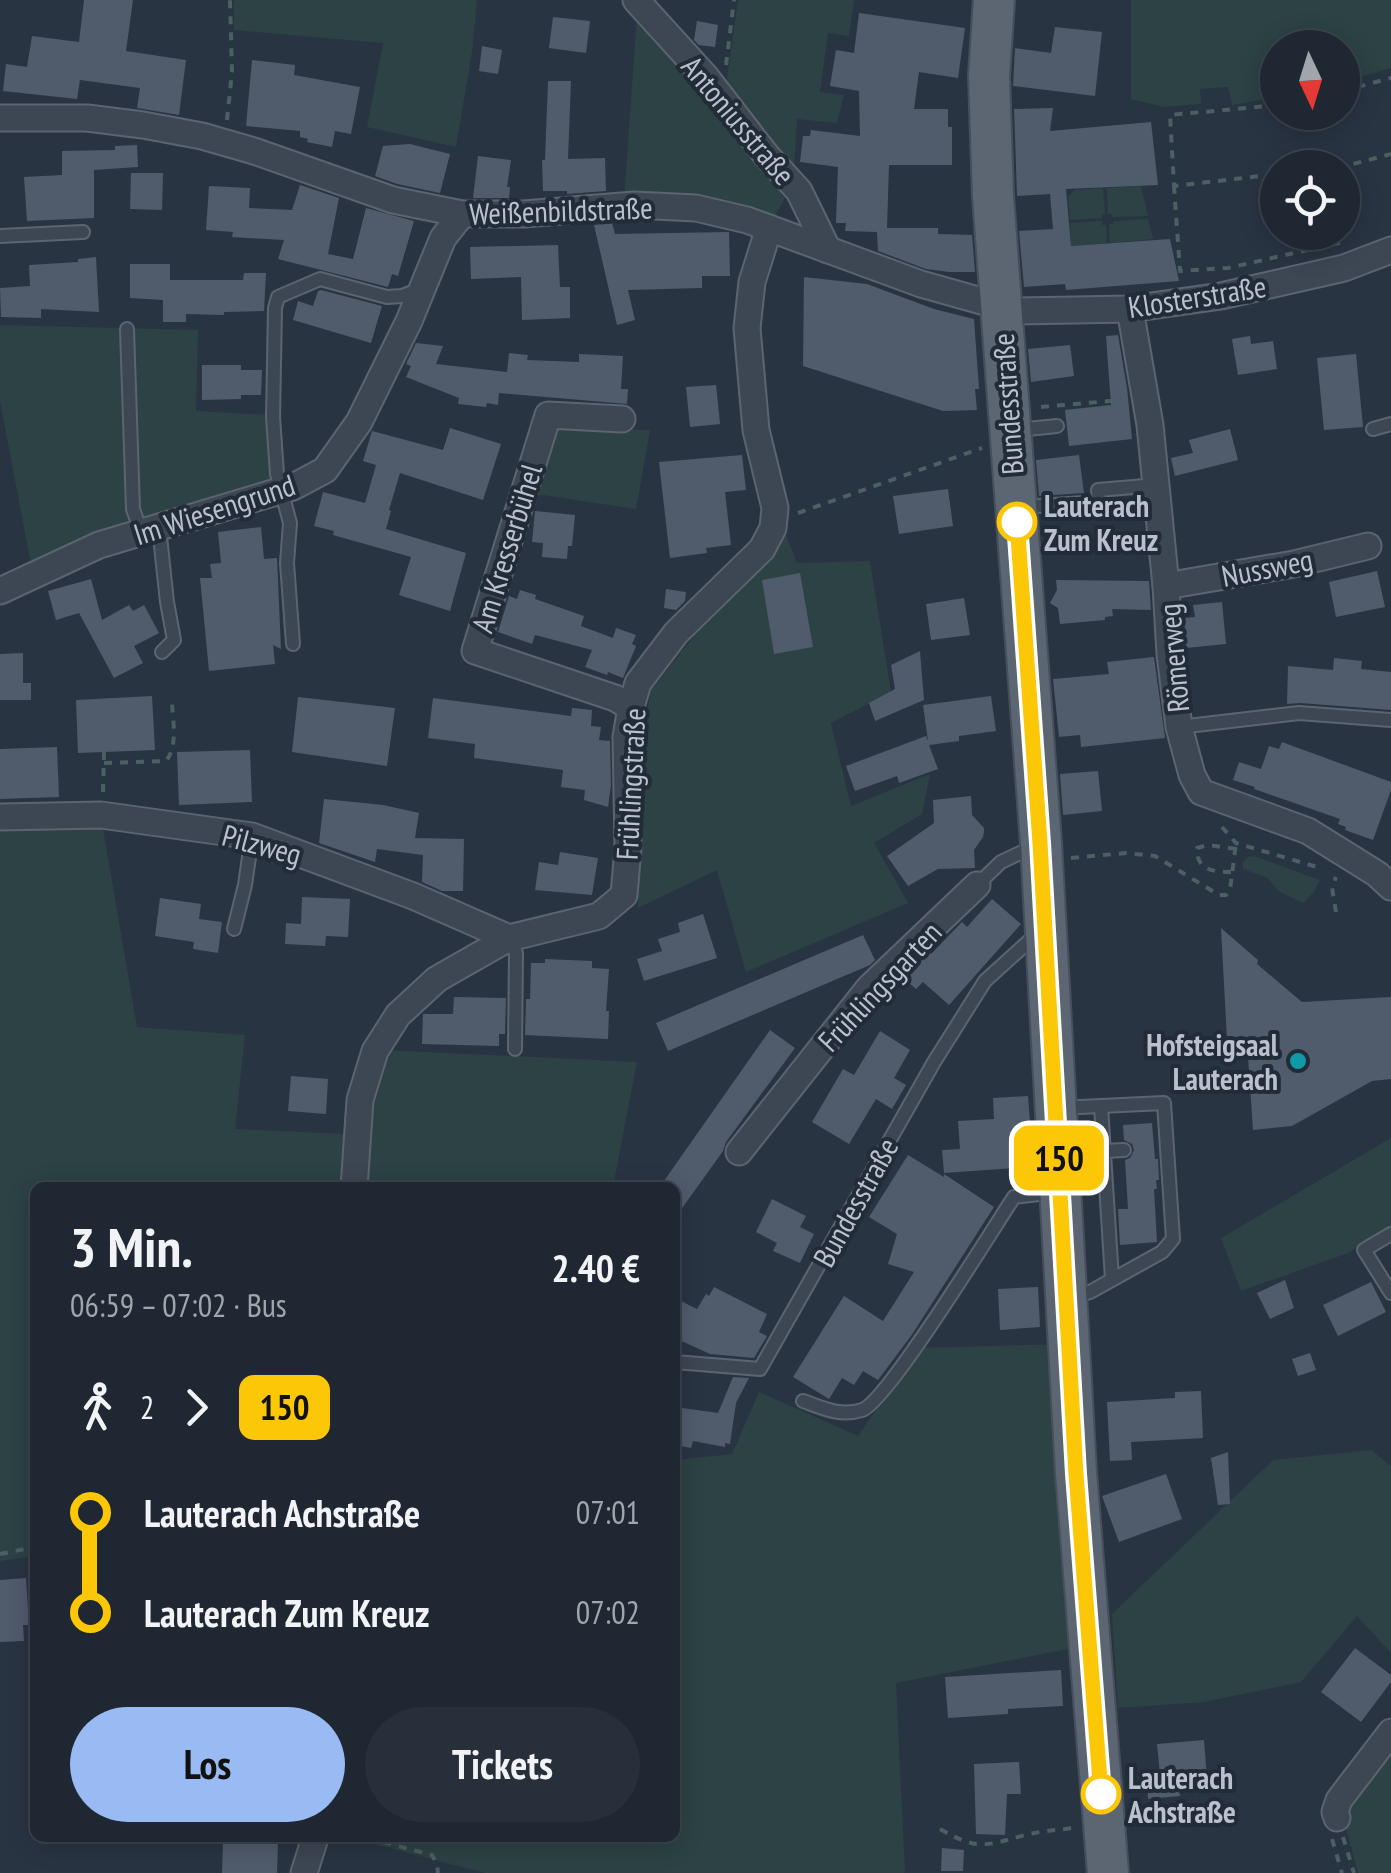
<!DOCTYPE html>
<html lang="de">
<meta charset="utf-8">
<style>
body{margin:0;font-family:"PT Sans Narrow",sans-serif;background:#272f3a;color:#f1f3f6;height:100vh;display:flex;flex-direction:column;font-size:38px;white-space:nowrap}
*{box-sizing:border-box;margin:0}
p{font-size:32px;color:#a1a5ac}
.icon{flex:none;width:55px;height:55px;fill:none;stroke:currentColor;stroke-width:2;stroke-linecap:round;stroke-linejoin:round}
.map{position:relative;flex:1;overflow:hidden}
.drawer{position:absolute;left:30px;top:1182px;width:650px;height:660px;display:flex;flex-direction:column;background:#1f2732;border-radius:15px;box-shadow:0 5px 25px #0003,0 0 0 2px #3c444d}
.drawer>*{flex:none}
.badge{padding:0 20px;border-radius:15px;font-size:35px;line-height:65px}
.needle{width:65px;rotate:176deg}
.controls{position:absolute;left:1260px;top:30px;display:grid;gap:20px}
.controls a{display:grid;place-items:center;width:100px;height:100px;border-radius:50%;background:#1f2732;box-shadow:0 5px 25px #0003,0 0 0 2px #3c444d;font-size:50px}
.map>.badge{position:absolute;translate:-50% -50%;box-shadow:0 0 0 5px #fff}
.legs{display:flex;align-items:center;gap:15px;height:110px;padding:0 40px;font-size:32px}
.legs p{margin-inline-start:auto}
.summary{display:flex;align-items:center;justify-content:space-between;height:170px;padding:0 40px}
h1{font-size:55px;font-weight:800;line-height:75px}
.cta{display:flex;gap:20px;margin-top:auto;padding:20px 40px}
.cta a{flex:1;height:115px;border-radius:60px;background:#99baf3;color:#111;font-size:40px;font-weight:800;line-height:115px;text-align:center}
.cta a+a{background:#272f3a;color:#f1f3f6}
ul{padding:0 40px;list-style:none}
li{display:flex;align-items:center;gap:35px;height:100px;font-size:38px}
li i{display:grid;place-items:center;width:15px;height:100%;margin:0 12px;background:currentColor}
li i::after{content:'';width:25px;height:25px;margin:-12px;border:8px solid;border-radius:50%;background:#1f2732}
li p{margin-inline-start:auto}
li:first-child i{background:linear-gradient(#0000 50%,currentColor 0)}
li:last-child i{background:linear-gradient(currentColor 50%,#0000 0)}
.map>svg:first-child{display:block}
.green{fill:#2c4245}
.building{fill:#505b6c}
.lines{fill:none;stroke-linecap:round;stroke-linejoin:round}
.lane-casing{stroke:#5c6470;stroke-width:16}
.street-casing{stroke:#5c6470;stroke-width:29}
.primary-casing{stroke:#474f5c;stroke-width:44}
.path{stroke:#4c5f62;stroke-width:4;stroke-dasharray:8 8;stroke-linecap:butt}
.lane{stroke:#3d4653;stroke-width:12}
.street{stroke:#3d4653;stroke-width:25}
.primary{stroke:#5c6572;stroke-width:40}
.line-1-casing{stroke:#fff;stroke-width:22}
.line-1{stroke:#fbc707;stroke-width:15}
.stop-1-dot{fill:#fff;stroke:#fbc707;stroke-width:5}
.culture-dot{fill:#0f9aa8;stroke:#222b38;stroke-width:4}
.labels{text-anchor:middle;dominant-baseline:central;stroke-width:8;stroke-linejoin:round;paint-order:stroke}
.street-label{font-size:30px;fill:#bbc1cc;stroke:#222b38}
.stop-label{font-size:30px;font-weight:bold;fill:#bbc1cc;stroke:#222b38;text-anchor:start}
.poi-label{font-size:30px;font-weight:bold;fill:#bbc1cc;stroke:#222b38;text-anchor:end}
</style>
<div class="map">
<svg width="1391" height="1873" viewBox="0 0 1391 1873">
<rect width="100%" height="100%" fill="#293443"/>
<!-- green -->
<g class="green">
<polygon points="234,0 477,0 472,52 456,147 367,127 383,43 234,30"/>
<polygon points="738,0 854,0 849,36 828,33 820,92 844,95 837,123 797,119 794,169 725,93"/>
<polygon points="1131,0 1391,0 1391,68 1343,82 1342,48 1278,48 1277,97 1232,105 1228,87 1200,89 1201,104 1164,107 1131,99"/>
<polygon points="637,14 785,198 773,219 624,201"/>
<polygon points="1141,186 1148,216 1113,217 1112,214 1108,214 1107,188"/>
<polygon points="1103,188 1105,214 1102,215 1102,218 1070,220 1068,197 1075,190"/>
<polygon points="1148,219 1153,239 1110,243 1109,224 1113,224 1113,221"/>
<polygon points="1102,221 1102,225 1106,225 1107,243 1071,246 1070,223"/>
<polygon points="0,325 198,330 196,411 272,415 279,490 33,575 0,401"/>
<polygon points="554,427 650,430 636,509 536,494"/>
<polygon points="782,525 797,563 870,561 891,692 831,723 851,806 930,774 922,814 874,843 908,903 746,972 717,870 638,908 639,753 651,690"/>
<polygon points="0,823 102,823 137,1027 245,1035 235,1129 346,1134 385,1050 637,1062 613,1187 35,1188 35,1556 0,1561"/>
<polygon points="1254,856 1320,880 1314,892 1303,903 1278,891 1268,878 1243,869 1243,862 1247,857"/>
<polygon points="1391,1138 1391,1227 1348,1253 1241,1291 1221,1238"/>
<polygon points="1063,1344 1083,1646 896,1683 905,1873 485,1873 351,1838 675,1838 675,1460 732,1454 759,1392 858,1436 918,1348"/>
<polygon points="1371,1450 1391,1466 1391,1653 1357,1616 1301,1682 1204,1702 1118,1708 1112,1614 1273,1460"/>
<polygon points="1391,1748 1391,1873 1358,1873 1343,1817 1349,1802"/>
</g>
<!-- building -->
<g class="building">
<polygon points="84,0 133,0 126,51 186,60 179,115 137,108 140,88 80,80 77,99 3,91 6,64 27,67 32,36 79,42"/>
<polygon points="859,13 965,28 958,78 919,72 914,109 948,109 948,127 952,127 952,165 889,165 887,228 938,228 938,234 972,235 975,272 949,272 926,269 878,251 877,232 845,231 846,223 836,223 838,167 800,162 803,136 810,136 811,130 860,136 859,91 830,86 836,50 854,53"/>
<polygon points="553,17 590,21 586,53 549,48"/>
<polygon points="697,21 718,25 715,47 699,45 694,40"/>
<polygon points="1055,27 1102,32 1095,96 1013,86 1015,48 1051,53"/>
<polygon points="482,46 502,50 498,74 479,71"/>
<polygon points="252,60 295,65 294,75 360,87 351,134 335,131 332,147 307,142 308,139 300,137 300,131 246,126"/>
<polygon points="548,81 571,81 568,159 605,158 606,191 567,194 567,191 543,191 542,160 545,160"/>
<polygon points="1053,108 1050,131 1151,122 1158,185 1066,189 1071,246 1170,239 1179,281 1066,290 1065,284 1024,287 1019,231 1053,229 1050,194 1017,196 1014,109"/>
<polygon points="410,144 450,154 440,193 397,184 375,176 383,146"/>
<polygon points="137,145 138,167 94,170 94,218 27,221 24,177 62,175 62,151 115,150 115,146"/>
<polygon points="478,156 511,160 507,187 510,187 509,198 473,198"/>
<polygon points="131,173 163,173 162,210 130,209"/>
<polygon points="300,185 339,198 328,254 353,259 366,208 414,221 398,276 392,274 388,287 278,259 284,240 232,237 233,232 206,230 209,186 250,188 249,208 292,210"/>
<polygon points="612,223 615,234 729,232 730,276 702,276 702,288 628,290 635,320 617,325 594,225"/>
<polygon points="558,245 560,287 570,287 570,318 522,320 521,277 471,279 470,247"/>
<polygon points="96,257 99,312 41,309 41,318 1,317 0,288 30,286 29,265 78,262 78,259"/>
<polygon points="130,264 170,264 170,280 243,280 244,273 266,273 264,311 224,312 224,315 186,314 186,322 163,322 163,300 130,298"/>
<polygon points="804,277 867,284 934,309 974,319 979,389 975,389 977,410 943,411 803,366"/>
<polygon points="321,290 382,306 371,343 293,320 298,301 313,306 318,291"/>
<polygon points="1118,335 1127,388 1132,439 1069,446 1065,410 1111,405 1106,336"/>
<polygon points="1250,336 1251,344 1273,341 1277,369 1238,375 1232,339"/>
<polygon points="416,343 443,346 436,364 507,372 509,353 528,355 527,360 579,362 579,354 623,356 621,389 628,389 627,404 499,393 498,405 487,403 486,407 458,404 459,398 406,377 411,366 406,364"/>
<polygon points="1070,345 1074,376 1031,382 1028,349"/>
<polygon points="1356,354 1363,427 1324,430 1317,358"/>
<polygon points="202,365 241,365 241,370 262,370 261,395 241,395 241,399 202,400"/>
<polygon points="716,385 720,424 690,427 686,387"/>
<polygon points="450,428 501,444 483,500 400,473 389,510 391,511 386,529 466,553 450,611 399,595 411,557 333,535 334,531 314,526 323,492 365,503 376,465 363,461 372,431 443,450"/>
<polygon points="1230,429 1238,460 1175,476 1171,458 1193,453 1189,440"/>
<polygon points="742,455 746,490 725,492 731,545 706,548 707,553 670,558 659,462"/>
<polygon points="1079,455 1084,493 1039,496 1036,460"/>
<polygon points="948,489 953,526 899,534 893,496"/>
<polygon points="535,511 575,515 572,546 568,546 567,559 542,557 543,543 532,542"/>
<polygon points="261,527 264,559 277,558 281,649 273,645 275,664 209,671 200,578 212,578 210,564 221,563 218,532"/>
<polygon points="1377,571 1385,607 1336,617 1329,582"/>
<polygon points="800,573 813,647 774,654 762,580"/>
<polygon points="91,579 102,620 129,605 133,611 144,605 159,633 134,646 143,663 114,678 79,613 56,620 48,591"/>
<polygon points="1056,580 1149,581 1151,610 1112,609 1113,616 1105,617 1105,620 1060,624 1058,608 1050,603 1057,590"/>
<polygon points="666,589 686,592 685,601 676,610 664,608"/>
<polygon points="520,590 536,595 535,599 584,616 581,626 613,638 616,628 636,635 632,644 636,646 623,678 608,672 607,675 585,667 592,650 535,635 532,644 498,632 509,596 517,599"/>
<polygon points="964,598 970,635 931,640 926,604"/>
<polygon points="1222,602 1226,644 1186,648 1184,618 1195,617 1193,605"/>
<polygon points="920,651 924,700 875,721 869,703 895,689 891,665"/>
<polygon points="23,653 23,683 31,683 31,700 0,700 0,654"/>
<polygon points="1154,657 1165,738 1081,747 1080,735 1059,737 1053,679 1109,674 1107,662"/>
<polygon points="1334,658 1362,661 1361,669 1391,672 1391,710 1300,703 1287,704 1288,666 1333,670"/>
<polygon points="152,696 155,750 78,753 76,700"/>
<polygon points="991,696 996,731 959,736 959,741 929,745 938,769 899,783 897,776 855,791 846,766 926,736 928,741 923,705"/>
<polygon points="298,697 395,708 387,766 292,752"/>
<polygon points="433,698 571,716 572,708 592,710 591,726 601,727 599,740 610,741 611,785 608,807 584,800 585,790 561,787 563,770 474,758 475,744 428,738"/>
<polygon points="1282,742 1391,782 1391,790 1373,840 1345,830 1346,827 1338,824 1340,819 1254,789 1255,787 1233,780 1239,762 1261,769 1269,746 1279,749"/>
<polygon points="57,747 59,797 0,799 0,749"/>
<polygon points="250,750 252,802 179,805 177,752"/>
<polygon points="1098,771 1102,811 1063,815 1060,774"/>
<polygon points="971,796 972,815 984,828 984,832 983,837 974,850 975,868 938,869 908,886 887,856 934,823 933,800"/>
<polygon points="324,799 383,805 419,813 415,838 464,839 463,891 442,891 422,882 423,855 377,849 375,862 319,843"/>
<polygon points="560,852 598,858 592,895 535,890 539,862 558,865"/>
<polygon points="302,897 350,899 348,937 326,936 325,946 285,944 286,923 301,924"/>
<polygon points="160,898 201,904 199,919 222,922 218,953 193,949 194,942 155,936"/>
<polygon points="992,899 1021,924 949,1005 923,982 916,989 903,978 930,953 931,954 962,922 967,927"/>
<polygon points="703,914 717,958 644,981 637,959 662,951 658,939 680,932 678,923"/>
<polygon points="1221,928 1258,960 1257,964 1302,1002 1391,997 1391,1079 1372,1081 1292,1126 1253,1130 1248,1056 1228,1058"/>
<polygon points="863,935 875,960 870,965 668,1051 656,1023"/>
<polygon points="545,959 592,961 592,968 609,969 606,1011 609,1011 608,1039 525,1035 526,999 530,999 531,963 545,963"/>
<polygon points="454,997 506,998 505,1034 499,1034 499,1046 422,1044 423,1014 453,1014"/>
<polygon points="770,1030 795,1048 726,1142 723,1151 675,1218 675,1188 659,1188"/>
<polygon points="880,1031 910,1050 894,1078 906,1085 892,1109 876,1099 849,1144 812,1122 843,1069 854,1075"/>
<polygon points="291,1076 328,1079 326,1114 288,1111"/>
<polygon points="1028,1096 1034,1175 1016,1176 1015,1168 944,1173 942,1150 960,1149 958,1121 994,1119 993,1098"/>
<polygon points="1152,1123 1155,1159 1158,1159 1159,1180 1156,1180 1157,1189 1154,1189 1157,1242 1120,1245 1118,1209 1128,1209 1125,1160 1130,1158 1134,1150 1132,1144 1124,1140 1123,1125"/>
<polygon points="908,1155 944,1177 944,1174 994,1207 911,1336 878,1380 863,1371 854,1385 842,1378 829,1399 793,1377 844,1296 883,1321 914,1272 888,1264 897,1234 869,1217"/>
<polygon points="772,1199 806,1216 800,1227 814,1234 800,1263 773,1251 777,1243 756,1232"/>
<polygon points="1285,1280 1294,1308 1270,1319 1257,1293"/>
<polygon points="1371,1282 1386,1312 1338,1336 1323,1305"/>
<polygon points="714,1287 767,1314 759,1332 767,1336 754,1358 710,1354 675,1338 675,1298 697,1309 706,1294 709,1296"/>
<polygon points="1038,1287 1040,1327 1000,1330 998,1289"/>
<polygon points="1310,1353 1316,1370 1298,1376 1292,1359"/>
<polygon points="733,1377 749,1378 736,1403 730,1444 725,1443 725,1447 693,1441 691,1448 675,1445 675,1407 718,1413"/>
<polygon points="1201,1391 1203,1438 1131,1442 1132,1460 1110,1461 1107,1402 1175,1398 1175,1392"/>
<polygon points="1228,1452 1230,1504 1218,1505 1211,1458"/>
<polygon points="1166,1474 1182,1519 1119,1542 1102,1496"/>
<polygon points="26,1578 29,1625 23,1625 24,1641 0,1642 0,1580"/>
<polygon points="1355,1648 1391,1675 1391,1682 1361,1722 1321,1692"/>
<polygon points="1061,1670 1063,1706 1008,1709 1008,1714 948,1718 945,1677"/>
<polygon points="1204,1740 1207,1778 1178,1780 1180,1796 1148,1799 1147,1775 1160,1774 1157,1744"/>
<polygon points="1019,1762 1021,1794 1007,1794 1005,1835 976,1834 974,1764"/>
<polygon points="223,1841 278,1844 277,1873 222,1873"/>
<polygon points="942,1848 964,1850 963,1871 941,1871"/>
</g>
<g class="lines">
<!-- lane casing -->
<g class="lane-casing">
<g id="lane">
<polyline points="0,236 83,232"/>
<polyline points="127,329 133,509 141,532"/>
<polyline points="1373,429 1391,424"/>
<polyline points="1017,430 1057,426"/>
<polyline points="1023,507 1099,502 1098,490 1157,485"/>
<polyline points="159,527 167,602 174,640 162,652"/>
<polyline points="293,644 287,563 290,523 277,474 273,417 275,308 278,297 320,279 387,297 402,296 420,289"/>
<polyline points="1179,727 1299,713 1391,720"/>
<polyline points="977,885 1001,862 1037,845"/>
<polyline points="234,929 245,885 252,836"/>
<polyline points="509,938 516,953 515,1049"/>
<polyline points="1101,1106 1112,1279"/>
<polyline points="1059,1108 1164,1103 1173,1239 1162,1252 1090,1292 1072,1298"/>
<polyline points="1104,1151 1124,1150"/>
<polyline points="1391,1234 1364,1250 1391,1293"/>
<polyline points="675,1362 760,1369 934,1062 985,981 1039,932"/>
<path d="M 803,1401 C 823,1408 840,1417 862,1410 C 887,1402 992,1230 1014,1197 L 1056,1192"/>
</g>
</g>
<!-- street casing -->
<g class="street-casing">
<g id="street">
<polyline points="636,0 705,76 767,156 799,191 828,250"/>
<polyline points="0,118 87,118 143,125 202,136 254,151 393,200 462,214 524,214 634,205 696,208 747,220 921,284 1017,311 1130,309 1221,296 1344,268 1391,250"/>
<polyline points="1130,309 1150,425 1166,586 1170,654 1179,727 1192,775 1201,792 1308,831 1377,874 1391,887"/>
<polyline points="622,419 548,415 475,651 615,698 631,707"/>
<polyline points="1166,586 1294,564 1368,546"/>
<polyline points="0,591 99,545 293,487 325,470 359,422 409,321 443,238 462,214"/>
<polyline points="0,817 101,815 252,836 413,896 509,938"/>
<polyline points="739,1152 869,988 977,885"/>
<polyline points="354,1188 360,1100 375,1051 398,1015 437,979 509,938 599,916 624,895 628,848 626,737 631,707 638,683 676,633 762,549 773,528 775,508 756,430 747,328 752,282 769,228"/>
<polyline points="1337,1818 1335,1812 1339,1800 1391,1732"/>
<polyline points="304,1873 315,1838"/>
</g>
</g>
<!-- primary casing -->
<g class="primary-casing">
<polyline id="primary" points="994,0 989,76 993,196 1041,843 1076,1473 1108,1873"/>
</g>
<!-- path -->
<g class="path">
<polyline points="726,65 734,0"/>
<polyline points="1342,91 1391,78"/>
<polyline points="1278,105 1170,115 1174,186 1278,174"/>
<polyline points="227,120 232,72 230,0"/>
<polyline points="1338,168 1391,154"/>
<polyline points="1174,186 1180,271 1228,268 1343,242"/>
<polyline points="1041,407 1121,400"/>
<polyline points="798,513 982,448"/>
<path d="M 104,763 L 166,761 C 178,746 173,722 172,703"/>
<polyline points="103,792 104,752"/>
<polyline points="1222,827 1236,843 1317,867"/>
<polyline points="1071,858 1126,853 1155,856 1219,895 1226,895 1230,890 1236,843"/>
<path d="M 1231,872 C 1213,872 1196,870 1197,848 L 1208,845 L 1236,849"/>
<polyline points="1336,912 1332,888 1336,877"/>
<polyline points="0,1554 35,1547"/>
<path d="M 940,1829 C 978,1851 985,1846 1025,1835 C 1041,1831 1057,1830 1074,1828"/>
<polyline points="1343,1837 1354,1873"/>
<polyline points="368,1838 432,1855 437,1864 438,1873"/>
<polyline points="1332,1839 1342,1873"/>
</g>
<!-- lane -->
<use href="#lane" class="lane"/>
<!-- street -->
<use href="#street" class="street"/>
<!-- primary -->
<use href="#primary" class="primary"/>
</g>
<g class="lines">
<!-- line-1 casing -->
<g class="line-1-casing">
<polyline id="line-1" points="1017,522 1040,843 1076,1474 1101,1794"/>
</g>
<!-- line-1 -->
<use href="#line-1" class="line-1"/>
</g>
<!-- markers -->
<g class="stop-1-dot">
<circle cx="1017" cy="522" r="18"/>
<circle cx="1101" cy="1794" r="18"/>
</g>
<circle class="culture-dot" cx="1298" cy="1061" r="10"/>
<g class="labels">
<!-- street labels -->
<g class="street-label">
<text transform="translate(739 120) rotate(50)">Antoniusstraße</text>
<text transform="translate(561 210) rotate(-2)">Weißenbildstraße</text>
<text transform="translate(1197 296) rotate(-9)">Klosterstraße</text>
<text transform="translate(1007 404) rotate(-94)">Bundesstraße</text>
<text transform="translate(214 509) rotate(-18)">Im Wiesengrund</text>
<text transform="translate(506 548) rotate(-73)">Am Kresserbühel</text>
<text transform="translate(1267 567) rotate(-11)">Nussweg</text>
<text transform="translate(1173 658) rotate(-95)">Römerweg</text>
<text transform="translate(630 784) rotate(-87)">Frühlingstraße</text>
<text transform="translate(262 844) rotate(15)">Pilzweg</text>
<text transform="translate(879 986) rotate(-47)">Frühlingsgarten</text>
<text transform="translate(855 1202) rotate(-61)">Bundesstraße</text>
</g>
<!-- stop labels -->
<g class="stop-label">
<text x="1044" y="505">Lauterach<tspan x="1044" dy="34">Zum Kreuz</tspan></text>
<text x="1128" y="1777">Lauterach<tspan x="1128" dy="34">Achstraße</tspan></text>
</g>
<!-- poi labels -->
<g class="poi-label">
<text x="1278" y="1044">Hofsteigsaal<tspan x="1278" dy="34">Lauterach</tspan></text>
</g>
</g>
</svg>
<div class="controls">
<a><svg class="needle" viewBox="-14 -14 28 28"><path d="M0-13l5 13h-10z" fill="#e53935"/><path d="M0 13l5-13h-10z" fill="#a1a5ac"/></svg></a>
<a><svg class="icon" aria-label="locate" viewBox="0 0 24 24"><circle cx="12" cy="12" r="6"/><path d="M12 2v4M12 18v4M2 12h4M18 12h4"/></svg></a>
</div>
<b class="badge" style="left:1059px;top:1158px;background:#fbc707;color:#111">150</b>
<section class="drawer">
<div class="summary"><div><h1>3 Min.</h1><p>06:59 – 07:02 · Bus</p></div><b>2.40 €</b></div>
<div class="legs"><svg class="icon" aria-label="walk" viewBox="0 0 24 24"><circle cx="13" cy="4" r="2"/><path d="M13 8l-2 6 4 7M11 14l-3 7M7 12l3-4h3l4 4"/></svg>2<svg class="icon" aria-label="forward" viewBox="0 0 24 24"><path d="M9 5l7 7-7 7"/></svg><b class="badge" style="background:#fbc707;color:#111">150</b></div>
<ul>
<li><i style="color:#fbc707"></i><b>Lauterach Achstraße</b><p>07:01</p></li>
<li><i style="color:#fbc707"></i><b>Lauterach Zum Kreuz</b><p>07:02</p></li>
</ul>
<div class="cta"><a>Los</a><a>Tickets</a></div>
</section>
</div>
